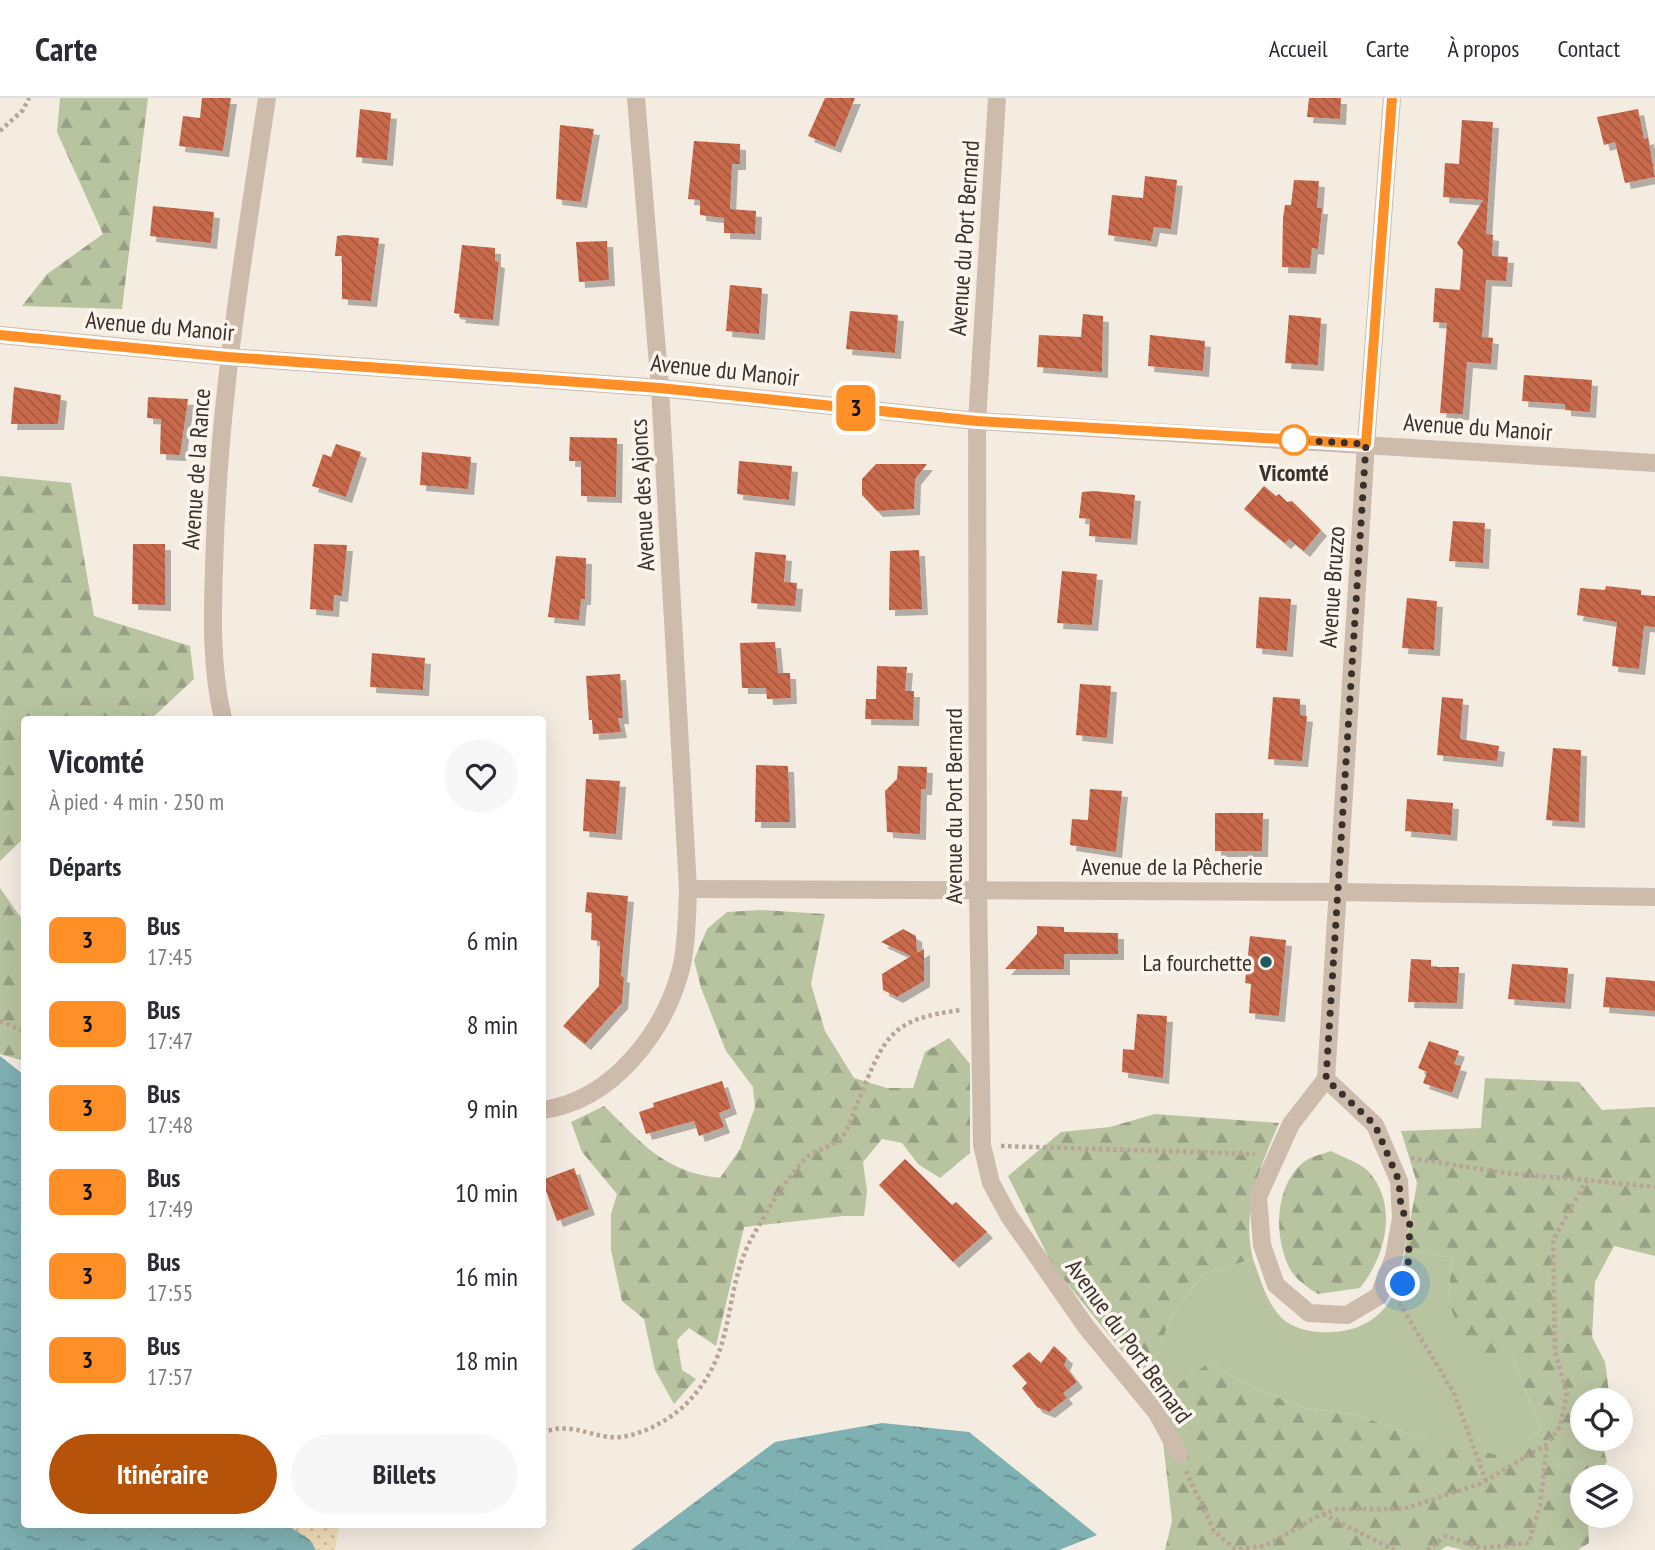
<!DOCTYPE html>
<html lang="fr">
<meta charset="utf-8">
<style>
body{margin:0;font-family:"PT Sans Narrow",sans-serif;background:#f7f7f7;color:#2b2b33;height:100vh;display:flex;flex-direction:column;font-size:26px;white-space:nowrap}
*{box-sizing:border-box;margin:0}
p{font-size:23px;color:#7c7c81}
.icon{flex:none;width:38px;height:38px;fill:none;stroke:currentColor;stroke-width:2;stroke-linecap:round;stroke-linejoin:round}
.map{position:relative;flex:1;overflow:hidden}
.sheet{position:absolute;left:21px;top:618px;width:525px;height:812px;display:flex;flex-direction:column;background:#fff;border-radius:7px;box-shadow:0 7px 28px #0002}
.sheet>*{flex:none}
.badge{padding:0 14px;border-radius:10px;font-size:24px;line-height:46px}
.tools{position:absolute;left:1570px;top:1290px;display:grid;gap:14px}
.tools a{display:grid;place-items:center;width:63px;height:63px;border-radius:50%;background:#fff;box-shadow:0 7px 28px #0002;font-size:35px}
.you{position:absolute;width:35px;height:35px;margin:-18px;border:5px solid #fff;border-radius:50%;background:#1a73e8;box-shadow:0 0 0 10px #1a73e833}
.map>.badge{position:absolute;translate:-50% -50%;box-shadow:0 0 0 4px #fff}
h2{padding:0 28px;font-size:26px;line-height:63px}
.round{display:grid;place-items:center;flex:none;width:74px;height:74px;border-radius:37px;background:#f7f7f7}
.head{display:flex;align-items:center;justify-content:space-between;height:119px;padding:0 28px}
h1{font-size:33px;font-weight:800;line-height:52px}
.primary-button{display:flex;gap:14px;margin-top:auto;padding:14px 28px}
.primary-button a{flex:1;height:80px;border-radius:42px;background:#b45309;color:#fff;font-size:28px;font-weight:800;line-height:80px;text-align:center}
.primary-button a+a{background:#f7f7f7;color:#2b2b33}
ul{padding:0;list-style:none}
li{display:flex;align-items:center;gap:21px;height:84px;padding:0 28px}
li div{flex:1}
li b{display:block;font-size:26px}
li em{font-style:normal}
li .badge{min-width:77px;font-weight:700;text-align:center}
header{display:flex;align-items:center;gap:42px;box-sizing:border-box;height:98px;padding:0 35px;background:#fff;border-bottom:2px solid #e1e1e2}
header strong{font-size:33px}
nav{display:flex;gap:38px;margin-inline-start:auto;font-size:24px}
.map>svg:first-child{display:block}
.green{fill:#b8c4a0}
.forest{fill:url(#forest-firs)}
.sand{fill:url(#sand-dots)}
.water{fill:url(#water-ripples)}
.building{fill:url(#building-back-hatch);filter:url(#shadow)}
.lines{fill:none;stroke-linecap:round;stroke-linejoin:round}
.path{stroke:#b9a596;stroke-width:4.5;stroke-dasharray:3.5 3.5;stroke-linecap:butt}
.minor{stroke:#cdbbac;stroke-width:18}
.line-casing{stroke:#fff;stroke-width:16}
.line{stroke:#ff9027;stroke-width:10}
.walk{stroke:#3b302b;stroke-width:7;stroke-dasharray:0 12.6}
.stop-dot{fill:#fff;stroke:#ff9027;stroke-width:3.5}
.poi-dot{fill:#1f5a5e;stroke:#fbf5ee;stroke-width:2.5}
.labels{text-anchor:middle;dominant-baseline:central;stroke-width:7;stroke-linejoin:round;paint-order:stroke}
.street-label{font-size:24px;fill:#3b302b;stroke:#fbf5ee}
.stop-label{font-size:24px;font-weight:bold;fill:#3b302b;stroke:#fbf5ee}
.poi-label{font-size:24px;fill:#3b302b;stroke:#fbf5ee;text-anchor:end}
</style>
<header>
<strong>Carte</strong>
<nav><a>Accueil</a><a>Carte</a><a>À propos</a><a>Contact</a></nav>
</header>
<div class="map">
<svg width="1655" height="1452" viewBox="0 0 1655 1452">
<defs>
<pattern id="forest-firs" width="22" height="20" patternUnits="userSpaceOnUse" patternTransform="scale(1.75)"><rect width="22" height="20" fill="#b8c4a0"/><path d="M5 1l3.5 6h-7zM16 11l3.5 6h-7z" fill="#97a083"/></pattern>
<pattern id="sand-dots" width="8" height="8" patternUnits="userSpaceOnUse" patternTransform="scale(1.75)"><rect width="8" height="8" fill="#efdcb8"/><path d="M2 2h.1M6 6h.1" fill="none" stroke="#cebd9e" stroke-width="1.8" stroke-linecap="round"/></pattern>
<pattern id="water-ripples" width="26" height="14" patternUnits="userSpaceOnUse" patternTransform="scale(1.75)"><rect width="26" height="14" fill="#7fb0b2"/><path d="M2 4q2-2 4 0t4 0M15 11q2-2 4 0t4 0" fill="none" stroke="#699091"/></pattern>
<pattern id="building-back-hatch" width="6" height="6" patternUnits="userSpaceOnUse" patternTransform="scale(1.75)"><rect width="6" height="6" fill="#c8694b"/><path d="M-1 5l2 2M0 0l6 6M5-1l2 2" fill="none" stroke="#a4573f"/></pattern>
<filter id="shadow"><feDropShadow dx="6" dy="6" stdDeviation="0" flood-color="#0004"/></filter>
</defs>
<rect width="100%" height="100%" fill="#f4ebe1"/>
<!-- green -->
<path class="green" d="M 1405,1151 L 1452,1160 L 1448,1202 L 1513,1260 L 1541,1332 L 1502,1359 L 1427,1342 L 1357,1317 L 1305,1310 L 1258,1292 L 1209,1265 L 1158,1299 L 1146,1283 L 1173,1215 L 1203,1176 L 1253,1161 C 1261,1183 1269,1214 1290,1226 C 1302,1233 1319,1235 1332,1234 C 1381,1232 1402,1196 1405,1151 Z"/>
<!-- forest -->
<g class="forest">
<polygon points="60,0 148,0 122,211 22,208 47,176 103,136 57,34"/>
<polygon points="0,378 71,385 94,518 190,548 194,581 151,621 24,621 24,740 0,763"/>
<polygon points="0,790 24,824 24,963 0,956"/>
<path d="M 760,812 L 825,816 L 811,886 L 825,933 L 854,980 L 887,990 L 913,990 L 925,954 L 949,940 L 970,966 L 970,1055 L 940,1080 L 918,1066 L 902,1045 L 882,1041 L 863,1064 L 867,1093 L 864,1118 L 843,1118 L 744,1129 L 716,1248 L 689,1230 L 677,1242 L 682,1272 L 696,1281 L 674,1306 L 655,1272 L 644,1221 L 622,1203 L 611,1152 L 611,1116 L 617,1096 L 582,1054 L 571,1024 L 604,1008 C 643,1046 664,1074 720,1080 L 740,1051 L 755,1009 L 753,989 L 726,953 L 701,890 L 694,862 L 707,831 L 727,814 Z"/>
<polygon points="1485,980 1579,984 1602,1012 1655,1009 1655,1158 1614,1148 1595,1184 1592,1239 1605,1264 1610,1302 1582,1302 1582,1340 1600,1341 1607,1363 1598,1379 1582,1379 1582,1418 1588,1418 1589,1445 1578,1452 1463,1452 1447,1448 1441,1452 1165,1452 1172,1423 1158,1299 1209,1265 1258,1292 1305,1310 1357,1317 1427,1342 1503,1358 1541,1332 1513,1260 1467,1253 1448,1202 1452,1160 1405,1151 1417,1085 1401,1033 1481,1030"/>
<path d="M 1155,1016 L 1279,1025 C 1260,1069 1241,1113 1253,1161 L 1203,1176 L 1173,1215 L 1146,1283 L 1053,1168 L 1008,1078 L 1061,1034 L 1110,1029 Z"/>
<path d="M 1331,1053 C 1342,1059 1361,1065 1369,1074 C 1399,1108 1385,1159 1360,1190 L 1318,1196 C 1307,1189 1293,1180 1288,1167 C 1273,1134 1276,1085 1305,1063 C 1312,1058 1323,1056 1331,1053 Z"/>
</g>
<!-- sand -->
<polygon class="sand" points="220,1426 339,1426 335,1452 220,1452"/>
<!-- water -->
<g class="water">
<polygon points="0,958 24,977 24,1426 286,1426 310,1442 316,1452 0,1452"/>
<polygon points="882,1325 969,1334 1097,1437 1059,1452 631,1452 775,1344"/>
</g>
<!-- building -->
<g class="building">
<polygon points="202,0 231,0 223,53 179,48 183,18 200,20"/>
<polygon points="825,0 855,0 835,49 808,38"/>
<polygon points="1309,0 1341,0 1340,21 1307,19"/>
<polygon points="360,11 391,15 387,62 356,59"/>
<polygon points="1638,11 1644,41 1648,40 1655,79 1625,85 1615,44 1604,47 1597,19"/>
<polygon points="1462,22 1493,24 1486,136 1493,137 1492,158 1508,159 1506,183 1486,182 1482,239 1493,240 1491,266 1467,264 1463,316 1440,315 1447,225 1433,224 1435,190 1460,192 1463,152 1457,145 1483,102 1443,99 1445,65 1459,66"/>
<polygon points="560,27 594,31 581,104 556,101"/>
<polygon points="694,43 740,46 740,66 732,66 730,111 756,113 755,136 724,135 724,120 700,117 700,102 688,101"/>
<polygon points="1145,78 1177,82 1171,131 1154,129 1151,143 1108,137 1112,97 1143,100"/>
<polygon points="1294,82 1319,83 1317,110 1322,110 1318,151 1312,150 1310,170 1282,169 1283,120 1285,107 1291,107"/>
<polygon points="153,108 214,114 211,145 150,138"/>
<polygon points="344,137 379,140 371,203 342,201 342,158 335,158 337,138"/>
<polygon points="607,143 609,182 579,184 576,144"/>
<polygon points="462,147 495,150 495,163 499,164 493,222 459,219 460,216 454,215"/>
<polygon points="730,187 762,190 759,236 726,233"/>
<polygon points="850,213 898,217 895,255 846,251"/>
<polygon points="1083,216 1103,218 1102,274 1037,269 1039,237 1081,239"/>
<polygon points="1289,217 1321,220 1318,267 1285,265"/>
<polygon points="1150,237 1205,243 1203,273 1148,268"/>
<polygon points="1524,277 1592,282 1590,314 1565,312 1565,306 1522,303"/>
<polygon points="14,289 61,297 58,326 11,326"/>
<polygon points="148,299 188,301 180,357 160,356 161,321 147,320"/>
<polygon points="570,339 617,340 616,399 581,398 581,363 569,363"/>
<polygon points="336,346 361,354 346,399 312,388 323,356 331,359"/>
<polygon points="422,354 471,359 468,391 420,387"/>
<polygon points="739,363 792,368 789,402 737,396"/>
<polygon points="876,366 927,366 915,381 914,411 877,413 862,397 862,381"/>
<polygon points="1264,388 1276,398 1279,396 1287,404 1292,403 1321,432 1304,453 1289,441 1285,445 1244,411"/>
<polygon points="1094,393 1135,397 1131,441 1089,438 1090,421 1079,420 1082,394"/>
<polygon points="1453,423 1485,425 1483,465 1449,463"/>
<polygon points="133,446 165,446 165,507 132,506"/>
<polygon points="314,446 347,447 342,498 334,497 333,513 310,511"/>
<polygon points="919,452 922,511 889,512 890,453"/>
<polygon points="755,454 786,457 784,484 797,485 795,508 751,505"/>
<polygon points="556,458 586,460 585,501 581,501 579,522 548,519"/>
<polygon points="1062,473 1097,476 1092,527 1057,525"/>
<polygon points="1606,488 1641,492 1641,497 1655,498 1655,529 1644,528 1639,571 1612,568 1617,524 1577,517 1580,490 1605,492"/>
<polygon points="1259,499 1291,501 1287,553 1256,550"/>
<polygon points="1407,500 1437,503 1434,552 1402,550"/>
<polygon points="775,544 778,575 790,575 791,600 767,601 766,590 742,590 740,545"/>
<polygon points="372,555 425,560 423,592 370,589"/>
<polygon points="877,568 907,569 905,593 914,593 913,622 865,621 866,601 876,601"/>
<polygon points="620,576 623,620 618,620 621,634 593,636 592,622 589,622 586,578"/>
<polygon points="1080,586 1111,588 1107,640 1076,637"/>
<polygon points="1273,599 1300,601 1300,617 1307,618 1302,663 1268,661"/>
<polygon points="1442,599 1463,601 1460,641 1499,648 1497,663 1437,657"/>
<polygon points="1553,650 1581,652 1579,724 1546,722"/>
<polygon points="756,667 788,668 790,724 755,724"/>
<polygon points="898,668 927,669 926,691 921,691 920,736 887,734 885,693 897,681"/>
<polygon points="586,681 620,683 616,736 583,733"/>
<polygon points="1090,691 1122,693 1116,754 1070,747 1072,721 1088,722"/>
<polygon points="1407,701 1453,705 1451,737 1405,733"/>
<polygon points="1215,715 1263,715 1262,753 1215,753"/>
<polygon points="587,794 628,798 621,878 624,879 622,905 585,946 563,928 599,888 600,843 591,842 592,815 585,814"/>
<polygon points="1037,828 1064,829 1064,834 1118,835 1118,856 1064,856 1064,871 1005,871 1037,836"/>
<polygon points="903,831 916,838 917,855 924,851 924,883 897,899 883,892 882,876 911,858 881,844"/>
<polygon points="1250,838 1286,842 1279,918 1249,915 1251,886 1245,885"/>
<polygon points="1411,861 1431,862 1431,869 1459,869 1457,905 1408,904"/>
<polygon points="1512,866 1568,870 1565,905 1508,901"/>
<polygon points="1606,879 1655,883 1655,913 1603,909"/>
<polygon points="1137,916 1167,918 1163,980 1122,974 1123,951 1134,952"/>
<polygon points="1429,943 1459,953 1454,966 1461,968 1452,995 1423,985 1427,974 1418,970"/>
<polygon points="722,983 731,1010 719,1015 724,1029 699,1038 694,1023 646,1036 639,1014 654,1009 653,1005"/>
<polygon points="905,1061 952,1107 956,1104 987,1134 953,1164 879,1087"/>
<polygon points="574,1070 589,1111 557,1123 542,1082"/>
<polygon points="1054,1248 1067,1260 1064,1267 1077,1284 1063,1295 1067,1300 1049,1314 1037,1309 1022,1290 1027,1285 1012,1268 1029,1254 1041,1265"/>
</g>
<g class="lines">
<!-- path -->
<g class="path">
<polyline points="0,33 23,12 29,0"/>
<polyline points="0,923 24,933"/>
<polyline points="1001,1048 1255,1056"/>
<polyline points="1411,1060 1505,1075 1587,1082"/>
<polyline points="1399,1205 1453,1293 1486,1383"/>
<path d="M 542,1335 C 567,1324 585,1336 609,1339 C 634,1342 669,1323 686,1306 C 740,1252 720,1195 754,1136 C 768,1112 785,1082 805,1061 C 815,1051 836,1049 844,1036 C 851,1026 854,1012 859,1001 C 885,938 890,921 961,912"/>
<polyline points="1186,1373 1214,1433 1235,1451 1265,1448 1322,1416 1338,1411 1403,1411 1480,1386 1547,1346 1560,1329 1567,1295 1555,1254 1553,1142 1587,1082 1655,1089"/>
<polyline points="1323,1416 1394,1452"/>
<polyline points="1427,1452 1446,1438 1481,1450 1529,1445 1540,1408 1547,1347"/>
</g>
<!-- minor -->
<g class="minor">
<polyline points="997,0 977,323 978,791 982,1047 991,1085 1009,1118 1087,1230 1157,1315 1179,1356"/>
<polyline points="0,237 228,259 660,290 977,323 1655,365"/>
<path d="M 223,621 C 209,561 213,503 215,442 C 220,293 245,147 267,0"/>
<polyline points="688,791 1337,794 1655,799"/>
<polyline points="1326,981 1375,1027 1399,1083 1401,1120 1394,1159 1379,1198 1347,1217 1309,1215 1276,1187 1262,1147 1258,1099 1291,1026 1326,981 1366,346 1392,0"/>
<path d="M 542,1012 C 612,1003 664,935 681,871 C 687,845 687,817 688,791 L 660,290 L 636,0"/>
</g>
</g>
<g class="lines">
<!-- line casing -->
<g class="line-casing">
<polyline id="line" points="0,237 228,259 660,290 977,323 1366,346 1392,0"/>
</g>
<!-- line -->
<use href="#line" class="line"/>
<!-- walk -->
<polyline class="walk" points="1294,342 1366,346 1326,981 1375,1027 1399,1083 1401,1110 1410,1127 1408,1169 1403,1186"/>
</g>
<!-- markers -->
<circle class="stop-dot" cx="1294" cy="342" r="14"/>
<circle class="poi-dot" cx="1266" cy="864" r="7"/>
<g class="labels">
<!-- street labels -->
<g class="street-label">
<text transform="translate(964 140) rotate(-86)">Avenue du Port Bernard</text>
<text transform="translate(160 228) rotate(5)">Avenue du Manoir</text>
<text transform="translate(725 272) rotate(6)">Avenue du Manoir</text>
<text transform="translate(1478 329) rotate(4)">Avenue du Manoir</text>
<text transform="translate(196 371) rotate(-86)">Avenue de la Rance</text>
<text transform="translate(642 397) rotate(-93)">Avenue des Ajoncs</text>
<text transform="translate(1332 489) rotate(-86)">Avenue Bruzzo</text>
<text transform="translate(953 708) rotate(-90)">Avenue du Port Bernard</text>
<text x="1172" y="768">Avenue de la Pêcherie</text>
<text transform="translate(1129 1243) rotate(54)">Avenue du Port Bernard</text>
</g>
<!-- stop labels -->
<g class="stop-label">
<text x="1294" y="374">Vicomté</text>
</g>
<!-- poi labels -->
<g class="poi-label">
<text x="1252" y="864">La fourchette</text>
</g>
</g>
</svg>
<div class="tools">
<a><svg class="icon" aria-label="locate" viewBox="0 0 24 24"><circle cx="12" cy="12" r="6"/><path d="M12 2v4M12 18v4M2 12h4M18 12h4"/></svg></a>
<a><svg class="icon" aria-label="layers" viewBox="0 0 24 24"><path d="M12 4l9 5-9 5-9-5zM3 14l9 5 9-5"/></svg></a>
</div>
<div class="you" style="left:1403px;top:1186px"></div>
<b class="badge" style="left:856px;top:310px;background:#ff9027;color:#111">3</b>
<section class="sheet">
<div class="head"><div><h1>Vicomté</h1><p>À pied · 4 min · 250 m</p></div><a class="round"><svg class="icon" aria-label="heart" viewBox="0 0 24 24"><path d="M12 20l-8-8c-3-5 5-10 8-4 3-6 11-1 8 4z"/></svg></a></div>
<h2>Départs</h2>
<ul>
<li><span class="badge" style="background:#ff9027;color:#111">3</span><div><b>Bus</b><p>17:45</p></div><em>6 min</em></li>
<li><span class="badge" style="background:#ff9027;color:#111">3</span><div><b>Bus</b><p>17:47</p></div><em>8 min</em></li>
<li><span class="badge" style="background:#ff9027;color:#111">3</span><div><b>Bus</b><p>17:48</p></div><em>9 min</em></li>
<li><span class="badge" style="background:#ff9027;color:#111">3</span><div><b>Bus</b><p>17:49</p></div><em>10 min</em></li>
<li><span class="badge" style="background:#ff9027;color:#111">3</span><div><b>Bus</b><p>17:55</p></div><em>16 min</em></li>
<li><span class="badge" style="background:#ff9027;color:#111">3</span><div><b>Bus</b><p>17:57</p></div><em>18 min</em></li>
</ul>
<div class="primary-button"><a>Itinéraire</a><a>Billets</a></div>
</section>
</div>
